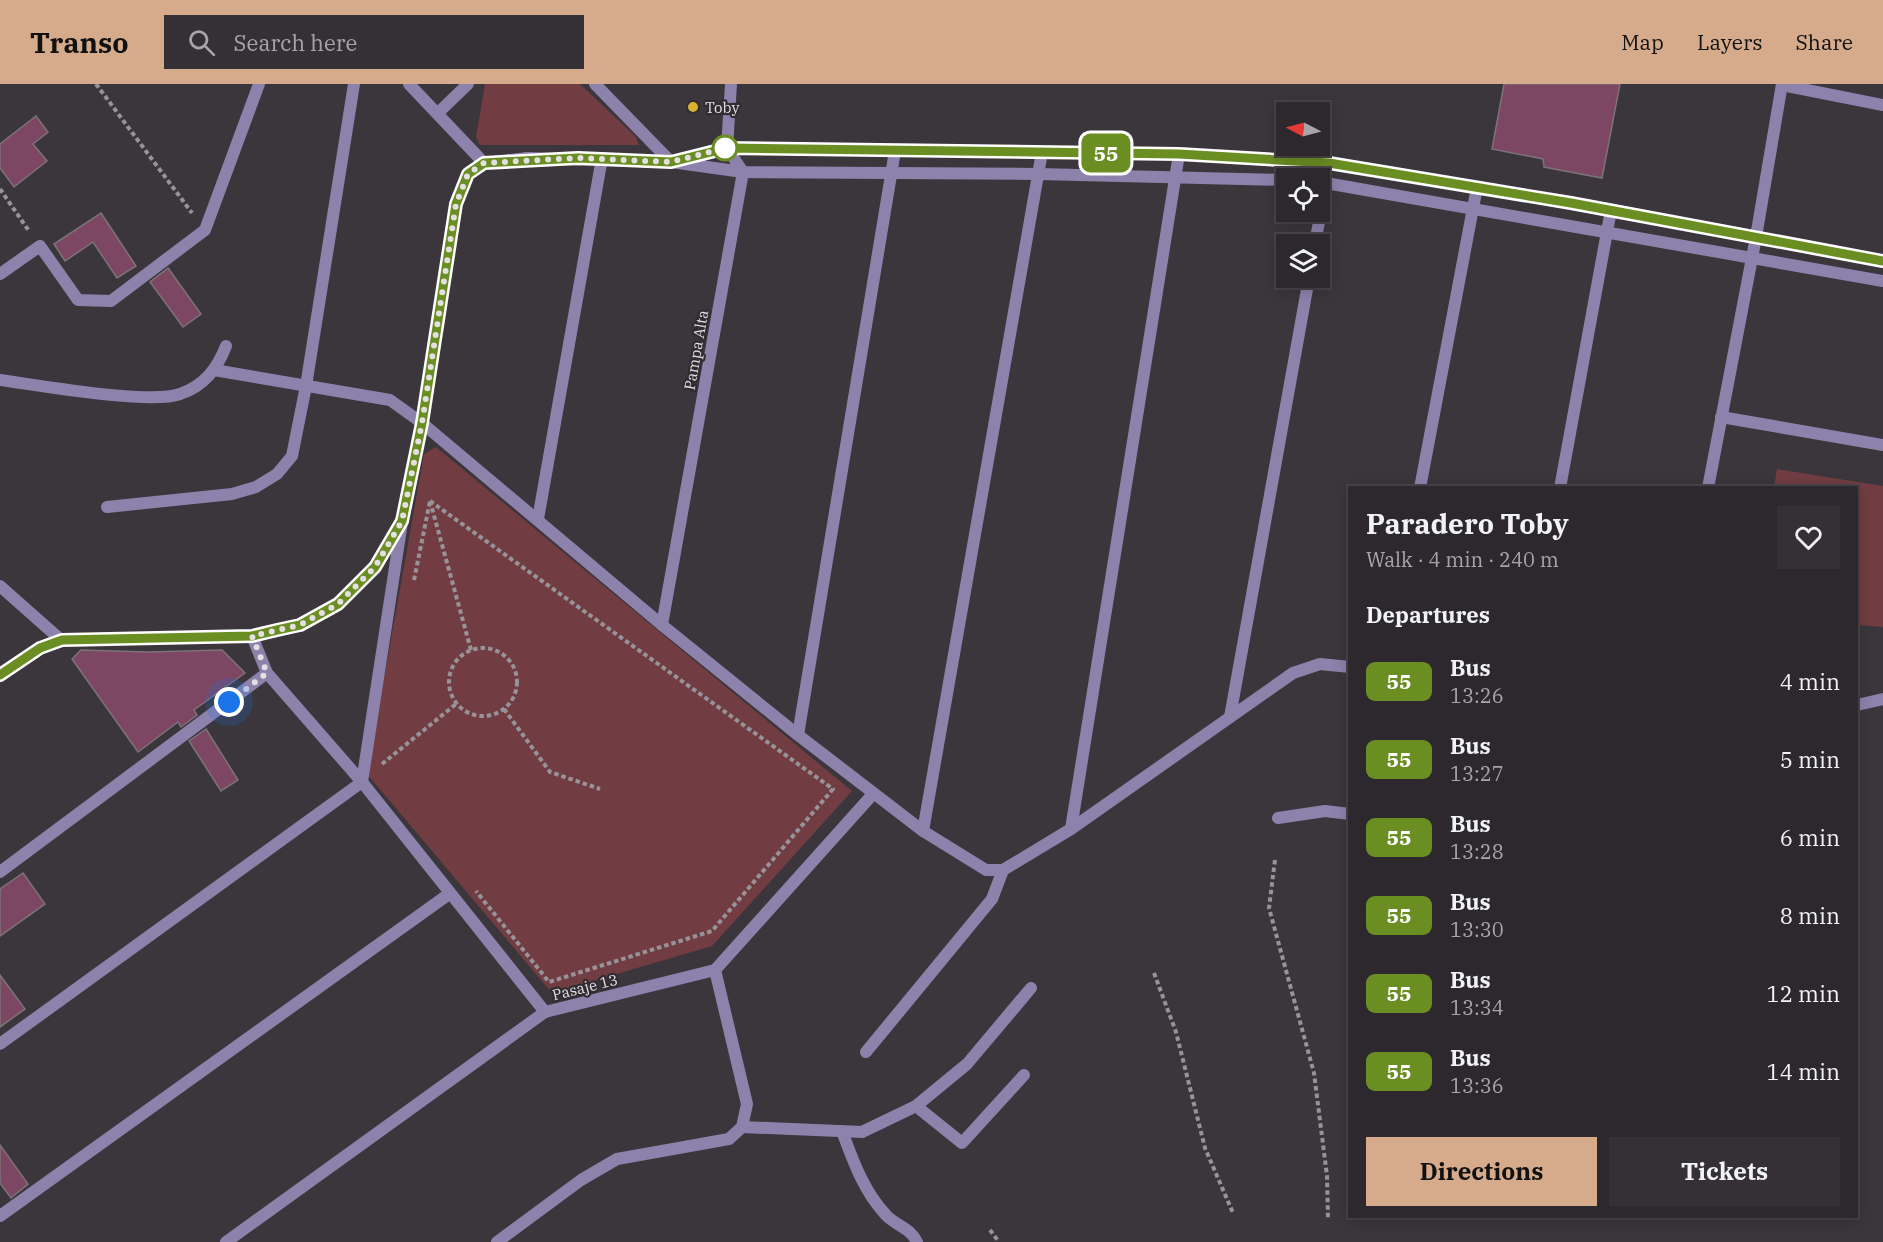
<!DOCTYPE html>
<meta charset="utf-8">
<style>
body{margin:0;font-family:"IBM Plex Serif",serif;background:#343035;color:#f1f3f6;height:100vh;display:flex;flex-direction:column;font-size:22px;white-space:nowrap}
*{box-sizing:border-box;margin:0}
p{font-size:20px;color:#a6a6aa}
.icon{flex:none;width:33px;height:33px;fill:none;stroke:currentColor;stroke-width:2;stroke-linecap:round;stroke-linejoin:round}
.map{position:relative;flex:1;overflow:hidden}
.panel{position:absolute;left:1348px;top:402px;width:510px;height:732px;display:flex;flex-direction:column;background:#2c282d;border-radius:0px;box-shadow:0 3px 15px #0003,0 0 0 2px #484449}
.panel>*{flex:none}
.badge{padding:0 12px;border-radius:9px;font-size:21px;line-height:39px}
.needle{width:39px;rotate:276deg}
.buttons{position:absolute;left:1276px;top:18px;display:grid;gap:12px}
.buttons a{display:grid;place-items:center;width:54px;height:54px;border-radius:0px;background:#2c282d;box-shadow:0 3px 15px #0003,0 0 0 2px #484449;font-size:30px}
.you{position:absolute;width:30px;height:30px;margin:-15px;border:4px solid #fff;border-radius:50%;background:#1a73e8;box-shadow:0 0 0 9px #1a73e833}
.map>.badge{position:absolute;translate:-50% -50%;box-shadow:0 0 0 3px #fff}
h2{padding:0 18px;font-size:22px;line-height:54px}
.round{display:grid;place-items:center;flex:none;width:63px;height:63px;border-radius:0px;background:#343035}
.summary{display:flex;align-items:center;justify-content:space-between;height:102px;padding:0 18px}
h1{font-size:28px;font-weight:700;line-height:45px}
.cta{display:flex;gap:12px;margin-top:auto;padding:12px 18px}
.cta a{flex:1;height:69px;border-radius:0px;background:#d6ab8b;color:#111;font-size:24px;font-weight:700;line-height:69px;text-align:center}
.cta a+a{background:#343035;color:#f1f3f6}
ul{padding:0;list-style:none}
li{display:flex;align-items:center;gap:18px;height:78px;padding:0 18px}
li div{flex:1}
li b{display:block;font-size:22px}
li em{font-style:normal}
li .badge{min-width:66px;font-weight:700;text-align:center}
header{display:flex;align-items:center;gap:36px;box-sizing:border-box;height:84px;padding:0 30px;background:#d6ab8b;color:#111}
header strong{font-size:28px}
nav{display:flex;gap:33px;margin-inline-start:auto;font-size:21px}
.search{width:420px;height:54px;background:#343035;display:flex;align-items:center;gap:15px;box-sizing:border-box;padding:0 21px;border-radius:0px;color:#a6a6aa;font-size:22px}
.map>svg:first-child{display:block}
.green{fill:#713d42}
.building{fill:#7d4763;stroke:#7c7377;stroke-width:1.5}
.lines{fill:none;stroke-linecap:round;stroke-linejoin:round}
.path{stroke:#979398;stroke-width:4;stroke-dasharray:4.5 3;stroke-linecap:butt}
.minor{stroke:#8d82ac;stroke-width:12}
.tertiary{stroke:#8d82ac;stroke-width:12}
.line-casing{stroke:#fff;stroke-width:14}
.line{stroke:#6b8e23;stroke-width:9}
.walk{stroke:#e3dfe3;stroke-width:6;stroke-dasharray:0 10.8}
.poi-dot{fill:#dbb233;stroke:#312c32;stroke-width:2}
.stop-dot{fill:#fff;stroke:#6b8e23;stroke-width:3}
.labels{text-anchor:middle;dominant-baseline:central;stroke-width:4.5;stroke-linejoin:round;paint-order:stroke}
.poi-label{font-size:15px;fill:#e3dfe3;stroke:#312c32;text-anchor:start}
.street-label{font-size:15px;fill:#e3dfe3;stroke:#312c32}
</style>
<header>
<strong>Transo</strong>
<div class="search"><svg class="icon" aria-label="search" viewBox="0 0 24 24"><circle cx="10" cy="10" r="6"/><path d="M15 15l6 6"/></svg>Search here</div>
<nav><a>Map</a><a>Layers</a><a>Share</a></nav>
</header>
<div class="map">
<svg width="1883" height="1158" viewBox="0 0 1883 1158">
<rect width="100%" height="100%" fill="#3b363c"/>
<!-- green -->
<g class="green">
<polygon points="485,0 580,0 636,53 639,61 480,61 476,53"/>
<polygon points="436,363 852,707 712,862 552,909 367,690 424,370"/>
<polygon points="1777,385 1883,402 1883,543 1857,541 1857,404 1774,403"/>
</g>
<!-- building -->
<g class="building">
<polygon points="1504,0 1620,0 1602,94 1544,83 1543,75 1492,65"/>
<polygon points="36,32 48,48 33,60 47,77 14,103 0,84 0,60"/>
<polygon points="101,129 136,182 117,194 93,158 65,177 54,160"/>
<polygon points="168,184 201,230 183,243 150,198"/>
<polygon points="81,566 148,568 222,566 245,589 194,626 197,631 181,643 178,638 138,668 72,575"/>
<polygon points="206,645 238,696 221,707 189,657"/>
<polygon points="23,789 45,820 0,852 0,805"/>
<polygon points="0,891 25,925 0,943"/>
<polygon points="0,1061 28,1100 11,1114 0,1099"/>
</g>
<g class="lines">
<!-- path -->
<g class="path">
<polyline points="96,0 192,129"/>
<polyline points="0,105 29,147"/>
<polyline points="430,417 833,705 712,847 549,898 476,807"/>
<polyline points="430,417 471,566"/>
<polyline points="414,496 430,417"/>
<circle cx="483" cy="598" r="34"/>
<polyline points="504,625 550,688 600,705"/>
<polyline points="382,680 456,620"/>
<polyline points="1275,776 1269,824 1314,989 1327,1092 1328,1135"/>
<polyline points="1154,889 1176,948 1205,1064 1233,1129"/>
<polyline points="990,1146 999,1158"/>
</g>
<!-- minor -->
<g class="minor">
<polyline points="409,0 484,79"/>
<polyline points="595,0 671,78"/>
<polyline points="1782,1 1883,21"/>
<polyline points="438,29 468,0"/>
<polyline points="1315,160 1326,98"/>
<polyline points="0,190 40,162 78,216 111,217 205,146 259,0"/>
<polyline points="214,286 390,316 422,339 662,541 798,651 923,747 986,786 1003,786 1071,745 1293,589 1320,580 1350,583"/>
<path d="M 0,296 C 37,301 150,321 180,310 C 204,302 217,285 226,262"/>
<polyline points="1721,333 1883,361"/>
<polyline points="1420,404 1477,103"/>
<polyline points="1560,404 1611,126"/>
<polyline points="1708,404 1756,153 1782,0"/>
<polyline points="107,423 232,410 256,403 277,390 292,372 306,302 354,0"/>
<polyline points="538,435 602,74"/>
<polyline points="0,502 61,556"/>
<polyline points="662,541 743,88 727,64 731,0"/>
<polyline points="252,552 267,589 362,698 545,928"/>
<polyline points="1857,621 1883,615"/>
<polyline points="1230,633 1309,194"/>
<polyline points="798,651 895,67"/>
<polyline points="1278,734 1325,727 1350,730"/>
<polyline points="1071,745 1179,70"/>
<polyline points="923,747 1042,68"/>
<polyline points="0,788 267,589"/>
<polyline points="0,960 362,698 402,438"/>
<polyline points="866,968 992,815 1003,786"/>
<polyline points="916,1022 962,1059 1024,991"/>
<polyline points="742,1043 862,1048 916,1022 967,980 1031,904"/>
<path d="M 842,1047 C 853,1077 864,1108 886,1131 C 896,1142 910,1143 917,1158"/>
<polyline points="0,1132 449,810"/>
<polyline points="226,1158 545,928 715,886 873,710"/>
<polyline points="497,1158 581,1096 617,1075 729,1055 742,1043 747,1020 715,886"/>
</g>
<!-- tertiary -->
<g class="tertiary">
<polyline points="677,76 727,64 1179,70 1329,79 1591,122 1883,177"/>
<polyline points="1320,98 1883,197"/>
<polyline points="0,592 40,564 61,556 252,552 277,547 300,541 337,520 375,483 402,437 422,339 456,120 468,90 484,79 527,74 671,78 743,88 1038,90 1287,96"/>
</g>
</g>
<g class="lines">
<!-- line casing -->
<g class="line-casing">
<polyline id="line" points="0,591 40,564 62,556 252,552 277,546 300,541 338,520 375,483 402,437 422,339 456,120 468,90 484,79 578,74 671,78 727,64 1179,70 1329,79 1571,119 1883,177"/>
</g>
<!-- line -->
<use href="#line" class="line"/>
<!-- walk -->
<polyline class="walk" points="229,618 267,589 252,552 300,541 338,520 375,483 402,437 422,339 456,120 468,90 484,79 578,74 671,78 725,64"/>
</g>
<!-- markers -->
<circle class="poi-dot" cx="693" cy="23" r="6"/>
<circle class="stop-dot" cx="725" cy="64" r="12"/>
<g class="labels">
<!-- poi labels -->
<g class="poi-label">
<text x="705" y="23">Toby</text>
</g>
<!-- street labels -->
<g class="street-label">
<text transform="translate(696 266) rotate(-80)">Pampa Alta</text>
<text transform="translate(585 903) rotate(-14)">Pasaje 13</text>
</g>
</g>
</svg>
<div class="buttons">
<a><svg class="needle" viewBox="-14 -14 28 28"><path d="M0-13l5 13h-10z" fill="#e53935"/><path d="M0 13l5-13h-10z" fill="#a6a6aa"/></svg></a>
<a><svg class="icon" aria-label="locate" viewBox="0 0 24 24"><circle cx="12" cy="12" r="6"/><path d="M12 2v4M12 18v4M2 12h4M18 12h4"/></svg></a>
<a><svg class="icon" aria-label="layers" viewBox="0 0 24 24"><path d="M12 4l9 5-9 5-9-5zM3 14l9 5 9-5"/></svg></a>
</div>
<div class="you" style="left:229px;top:618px"></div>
<b class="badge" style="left:1106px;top:69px;background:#6b8e23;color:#fff">55</b>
<section class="panel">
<div class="summary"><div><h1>Paradero Toby</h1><p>Walk · 4 min · 240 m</p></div><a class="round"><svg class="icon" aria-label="heart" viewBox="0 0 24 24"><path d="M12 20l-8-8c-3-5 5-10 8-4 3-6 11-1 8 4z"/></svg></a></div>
<h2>Departures</h2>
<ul>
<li><span class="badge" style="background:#6b8e23;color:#fff">55</span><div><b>Bus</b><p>13:26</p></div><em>4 min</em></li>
<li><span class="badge" style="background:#6b8e23;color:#fff">55</span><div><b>Bus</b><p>13:27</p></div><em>5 min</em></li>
<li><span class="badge" style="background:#6b8e23;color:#fff">55</span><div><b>Bus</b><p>13:28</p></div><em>6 min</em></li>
<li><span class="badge" style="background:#6b8e23;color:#fff">55</span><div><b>Bus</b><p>13:30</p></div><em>8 min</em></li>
<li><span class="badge" style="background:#6b8e23;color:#fff">55</span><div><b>Bus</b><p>13:34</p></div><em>12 min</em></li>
<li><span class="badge" style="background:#6b8e23;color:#fff">55</span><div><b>Bus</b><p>13:36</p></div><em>14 min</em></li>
</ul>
<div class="cta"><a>Directions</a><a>Tickets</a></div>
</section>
</div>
